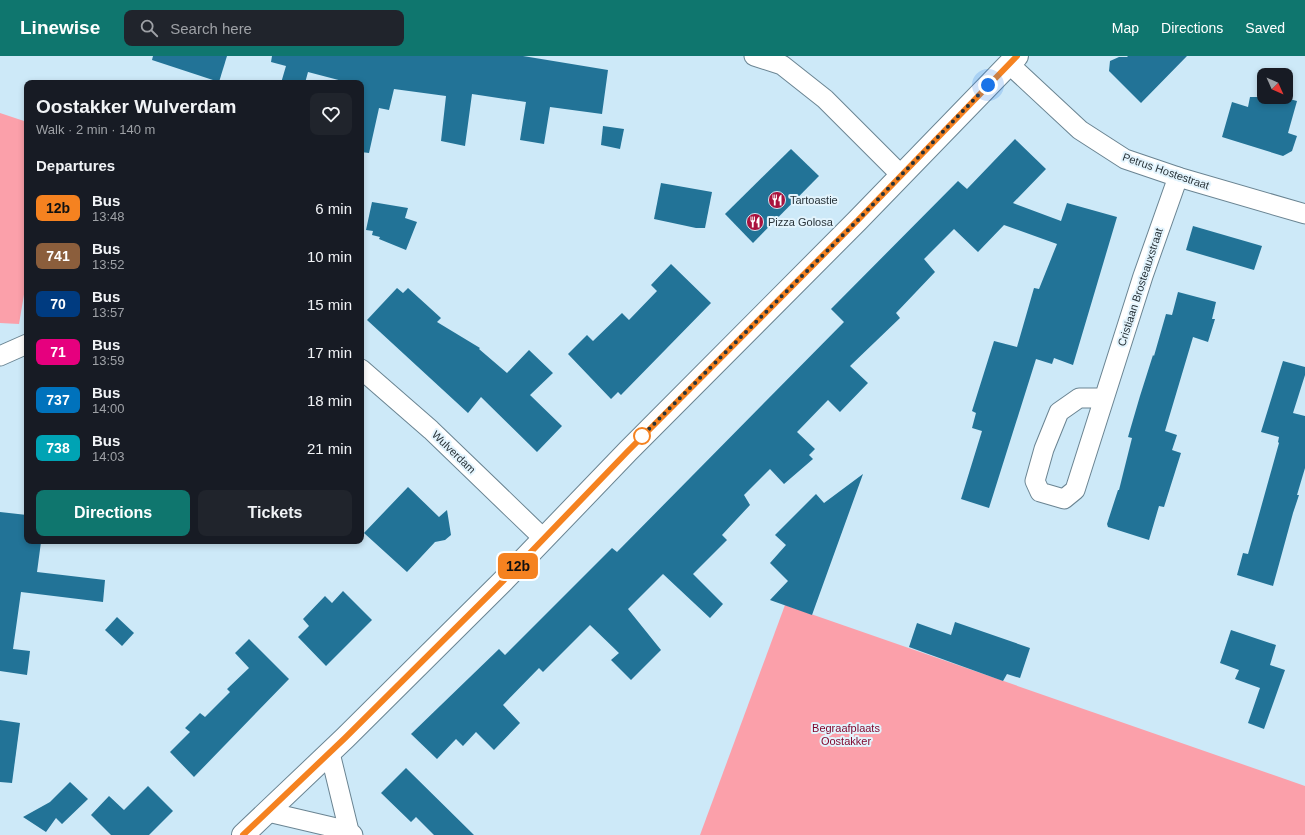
<!DOCTYPE html>
<meta charset="utf-8">
<style>
body{margin:0;font-family:Helvetica,sans-serif;background:#20242c;color:#f1f3f6;height:100vh;display:flex;flex-direction:column;font-size:15px;white-space:nowrap}
*{box-sizing:border-box;margin:0}
p{font-size:13px;color:#9ea1a6}
.icon{flex:none;width:22px;height:22px;fill:none;stroke:currentColor;stroke-width:2;stroke-linecap:round;stroke-linejoin:round}
.map{position:relative;flex:1;overflow:hidden}
.drawer{position:absolute;left:24px;top:24px;width:340px;height:464px;display:flex;flex-direction:column;background:#171b24;border-radius:8px;box-shadow:0 2px 6px #0003}
.drawer>*{flex:none}
.badge{padding:0 8px;border-radius:6px;font-size:14px;line-height:26px}
.needle{width:26px;rotate:135deg}
.fabs{position:absolute;left:1257px;top:12px;display:grid;gap:8px}
.fabs a{display:grid;place-items:center;width:36px;height:36px;border-radius:8px;background:#171b24;box-shadow:0 2px 6px #0003;font-size:20px}
.you{position:absolute;width:20px;height:20px;margin:-10px;border:3px solid #fff;border-radius:50%;background:#1a73e8;box-shadow:0 0 0 6px #1a73e833}
.map>.badge{position:absolute;translate:-50% -50%;box-shadow:0 0 0 2px #fff}
h2{padding:0 12px;font-size:15px;line-height:36px}
.round{display:grid;place-items:center;flex:none;width:42px;height:42px;border-radius:8px;background:#20242c}
.headline{display:flex;align-items:center;justify-content:space-between;height:68px;padding:0 12px}
h1{font-size:19px;font-weight:700;line-height:30px}
.button{display:flex;gap:8px;margin-top:auto;padding:8px 12px}
.button a{flex:1;height:46px;border-radius:8px;background:#0f766e;color:#fff;font-size:16px;font-weight:700;line-height:46px;text-align:center}
.button a+a{background:#20242c;color:#f1f3f6}
ul{padding:0;list-style:none}
li{display:flex;align-items:center;gap:12px;height:48px;padding:0 12px}
li div{flex:1}
li b{display:block;font-size:15px}
li em{font-style:normal}
li .badge{min-width:44px;font-weight:700;text-align:center}
header{display:flex;align-items:center;gap:24px;box-sizing:border-box;height:56px;padding:0 20px;background:#0f766e;color:#fff}
header strong{font-size:19px}
nav{display:flex;gap:22px;margin-inline-start:auto;font-size:14px}
.search{width:280px;height:36px;background:#20242c;display:flex;align-items:center;gap:10px;box-sizing:border-box;padding:0 14px;border-radius:8px;color:#9ea1a6;font-size:15px}
.map>svg:first-child{display:block}
.green{fill:#fba0aa}
.building{fill:#227397}
.lines{fill:none;stroke-linecap:round;stroke-linejoin:round}
.minor-casing{stroke:#6a8492;stroke-width:21}
.tertiary-casing{stroke:#6a8492;stroke-width:24}
.minor{stroke:#fff;stroke-width:19}
.tertiary{stroke:#fff;stroke-width:22}
.line-casing{stroke:#fff;stroke-width:9}
.line{stroke:#f58220;stroke-width:6}
.walk{stroke:#283339;stroke-width:4;stroke-dasharray:0 7.2}
.stop-dot{fill:#fff;stroke:#f58220;stroke-width:2}
.labels{text-anchor:middle;dominant-baseline:central;stroke-width:4;stroke-linejoin:round;paint-order:stroke}
.street-label{font-size:11px;fill:#283339;stroke:#e3f4fd}
.poi-label{font-size:11px;fill:#283339;stroke:#e3f4fd;text-anchor:start}
.park-label{font-size:11px;fill:#7e052b;stroke:#e3f4fd}
</style>
<header>
<strong>Linewise</strong>
<div class="search"><svg class="icon" aria-label="search" viewBox="0 0 24 24"><circle cx="10" cy="10" r="6"/><path d="M15 15l6 6"/></svg>Search here</div>
<nav><a>Map</a><a>Directions</a><a>Saved</a></nav>
</header>
<div class="map">
<svg width="1305" height="779" viewBox="0 0 1305 779">
<rect width="100%" height="100%" fill="#cde9f8"/>
<!-- green -->
<g class="green">
<polygon points="0,57 27,66 27,221 19,268 0,267"/>
<polygon points="785,549 1305,730 1305,779 700,779"/>
</g>
<!-- building -->
<g class="building">
<polygon points="153,0 227,0 219,26 152,4"/>
<polygon points="272,0 523,0 608,14 602,58 550,51 544,88 520,84 526,46 472,38 465,90 441,85 446,40 394,33 389,54 379,52 369,97 361,96 361,27 350,27 308,16 305,27 281,27 286,10 271,6"/>
<polygon points="1128,0 1187,0 1141,47 1109,15 1110,5 1119,1 1127,1"/>
<polygon points="1250,41 1282,41 1297,45 1288,77 1297,80 1292,95 1283,100 1222,81 1232,46 1248,51"/>
<polygon points="603,70 624,73 620,93 601,89"/>
<polygon points="1015,83 1046,113 1013,147 1061,165 1067,147 1117,161 1073,309 1054,302 1052,308 1036,303 989,452 961,443 982,375 972,372 976,357 972,355 994,285 1017,291 1034,232 1039,233 1057,188 1004,169 978,196 954,173 924,203 935,216 896,257 900,262 850,310 868,327 840,356 828,344 797,376 815,393 809,399 813,403 784,428 770,413 744,439 750,449 722,479 727,484 693,518 723,548 710,562 663,518 628,553 661,594 631,624 611,604 619,597 590,569 543,616 539,612 503,649 520,667 494,694 476,676 463,690 456,683 437,703 411,678 499,593 505,599 612,492 617,496 844,266 831,253 958,125 967,133"/>
<polygon points="791,93 819,120 753,187 725,158"/>
<polygon points="661,127 712,136 705,172 696,172 654,163"/>
<polygon points="372,146 408,152 405,162 417,166 406,194 379,183 380,181 372,179 373,175 366,174"/>
<polygon points="1193,170 1262,190 1254,214 1186,194"/>
<polygon points="671,208 711,247 621,339 618,336 611,343 568,298 587,279 593,285 622,257 629,264 657,235 651,229"/>
<polygon points="397,232 403,237 408,232 441,262 437,266 480,292 479,293 507,317 529,294 553,317 530,339 562,370 537,396 481,341 468,357 367,264"/>
<polygon points="1178,236 1216,246 1212,263 1215,263 1208,286 1193,281 1165,375 1177,379 1172,394 1181,397 1164,451 1159,450 1149,484 1108,471 1107,468 1118,434 1119,434 1132,382 1128,381 1140,340 1153,299 1154,300 1166,258 1172,259"/>
<polygon points="1283,305 1305,311 1305,319 1293,357 1305,360 1305,412 1297,439 1299,439 1293,457 1273,530 1237,519 1243,497 1248,498 1279,387 1278,386 1279,381 1261,376"/>
<polygon points="863,418 812,559 770,544 788,525 770,507 786,489 775,479 816,438 824,447"/>
<polygon points="408,431 439,461 447,454 451,479 445,484 435,486 407,516 364,477"/>
<polygon points="0,456 27,459 27,485 41,486 37,516 105,524 103,546 21,536 13,593 30,595 27,619 0,615"/>
<polygon points="343,535 372,564 326,610 298,581 309,570 303,563 325,540 332,547"/>
<polygon points="117,561 134,577 122,590 105,574"/>
<polygon points="955,566 1030,592 1020,622 1007,618 1003,625 909,591 917,567 951,579"/>
<polygon points="1231,574 1276,589 1270,609 1285,614 1264,673 1248,667 1260,632 1235,623 1239,614 1220,607"/>
<polygon points="249,583 289,623 194,721 170,696 190,676 185,672 200,657 205,661 230,636 227,633 249,612 235,597"/>
<polygon points="0,664 20,667 12,727 0,726"/>
<polygon points="406,712 474,779 434,779 416,761 411,766 381,737"/>
<polygon points="70,726 88,743 62,768 56,762 46,776 23,761 50,746"/>
<polygon points="148,730 173,755 149,779 111,779 91,759 109,740 124,754"/>
</g>
<g class="lines">
<!-- minor casing -->
<g class="minor-casing">
<g id="minor">
<polyline points="754,0 782,9 825,43 901,119"/>
<polyline points="1009,8 1080,74 1125,103 1178,121 1305,158"/>
<polyline points="0,300 27,288"/>
<polyline points="361,313 431,374 544,483"/>
<polyline points="1104,342 1079,342 1059,356 1044,393 1035,425 1040,436 1064,443 1075,434 1143,220 1178,121"/>
<polyline points="330,697 349,775 353,779"/>
<polyline points="268,756 349,775"/>
</g>
</g>
<!-- tertiary casing -->
<g class="tertiary-casing">
<polyline id="tertiary" points="243,779 345,682 504,524 628,395 858,164 1017,0"/>
</g>
<!-- minor -->
<use href="#minor" class="minor"/>
<!-- tertiary -->
<use href="#tertiary" class="tertiary"/>
</g>
<g class="lines">
<!-- line casing -->
<g class="line-casing">
<polyline id="line" points="243,779 345,682 504,524 628,395 858,164 1017,0"/>
</g>
<!-- line -->
<use href="#line" class="line"/>
<!-- walk -->
<polyline class="walk" points="642,380 638,384 858,164 988,29"/>
</g>
<!-- icons -->
<defs>
<g id="restaurant-disc" transform="scale(0.9)"><circle r="9.5" fill="#a9133e" stroke="#e3f4fd"/><path d="M-5-6h1v4h1v-4h1v4h1v-4h1v5L-1.5 .5V6h-2V.5L-5-1ZM5-6V6H3V1.5H1.5Q1.5-4 5-6Z" fill="#fff"/></g>
</defs>
<g fill-rule="evenodd">
<use href="#restaurant-disc" x="777" y="144"/>
<use href="#restaurant-disc" x="755" y="166"/>
</g>
<!-- markers -->
<circle class="stop-dot" cx="642" cy="380" r="8"/>
<g class="labels">
<!-- street labels -->
<g class="street-label">
<text transform="translate(1166 115) rotate(19)">Petrus Hostestraat</text>
<text transform="translate(1140 231) rotate(-72)">Cristiaan Brosteauxstraat</text>
<text transform="translate(454 396) rotate(44)">Wulverdam</text>
</g>
<!-- poi labels -->
<g class="poi-label">
<text x="790" y="144">Tartoastie</text>
<text x="768" y="166">Pizza Golosa</text>
</g>
<!-- park labels -->
<g class="park-label">
<text x="846" y="672">Begraafplaats<tspan x="846" dy="13">Oostakker</tspan></text>
</g>
</g>
</svg>
<div class="fabs">
<a><svg class="needle" viewBox="-14 -14 28 28"><path d="M0-13l5 13h-10z" fill="#e53935"/><path d="M0 13l5-13h-10z" fill="#9ea1a6"/></svg></a>
</div>
<div class="you" style="left:988px;top:29px"></div>
<b class="badge" style="left:518px;top:510px;background:#f58220;color:#111">12b</b>
<section class="drawer">
<div class="headline"><div><h1>Oostakker Wulverdam</h1><p>Walk · 2 min · 140 m</p></div><a class="round"><svg class="icon" aria-label="heart" viewBox="0 0 24 24"><path d="M12 20l-8-8c-3-5 5-10 8-4 3-6 11-1 8 4z"/></svg></a></div>
<h2>Departures</h2>
<ul>
<li><span class="badge" style="background:#f58220;color:#111">12b</span><div><b>Bus</b><p>13:48</p></div><em>6 min</em></li>
<li><span class="badge" style="background:#8b5e3c;color:#fff">741</span><div><b>Bus</b><p>13:52</p></div><em>10 min</em></li>
<li><span class="badge" style="background:#003b80;color:#fff">70</span><div><b>Bus</b><p>13:57</p></div><em>15 min</em></li>
<li><span class="badge" style="background:#e6007e;color:#fff">71</span><div><b>Bus</b><p>13:59</p></div><em>17 min</em></li>
<li><span class="badge" style="background:#0072bc;color:#fff">737</span><div><b>Bus</b><p>14:00</p></div><em>18 min</em></li>
<li><span class="badge" style="background:#00a3b4;color:#fff">738</span><div><b>Bus</b><p>14:03</p></div><em>21 min</em></li>
</ul>
<div class="button"><a>Directions</a><a>Tickets</a></div>
</section>
</div>
